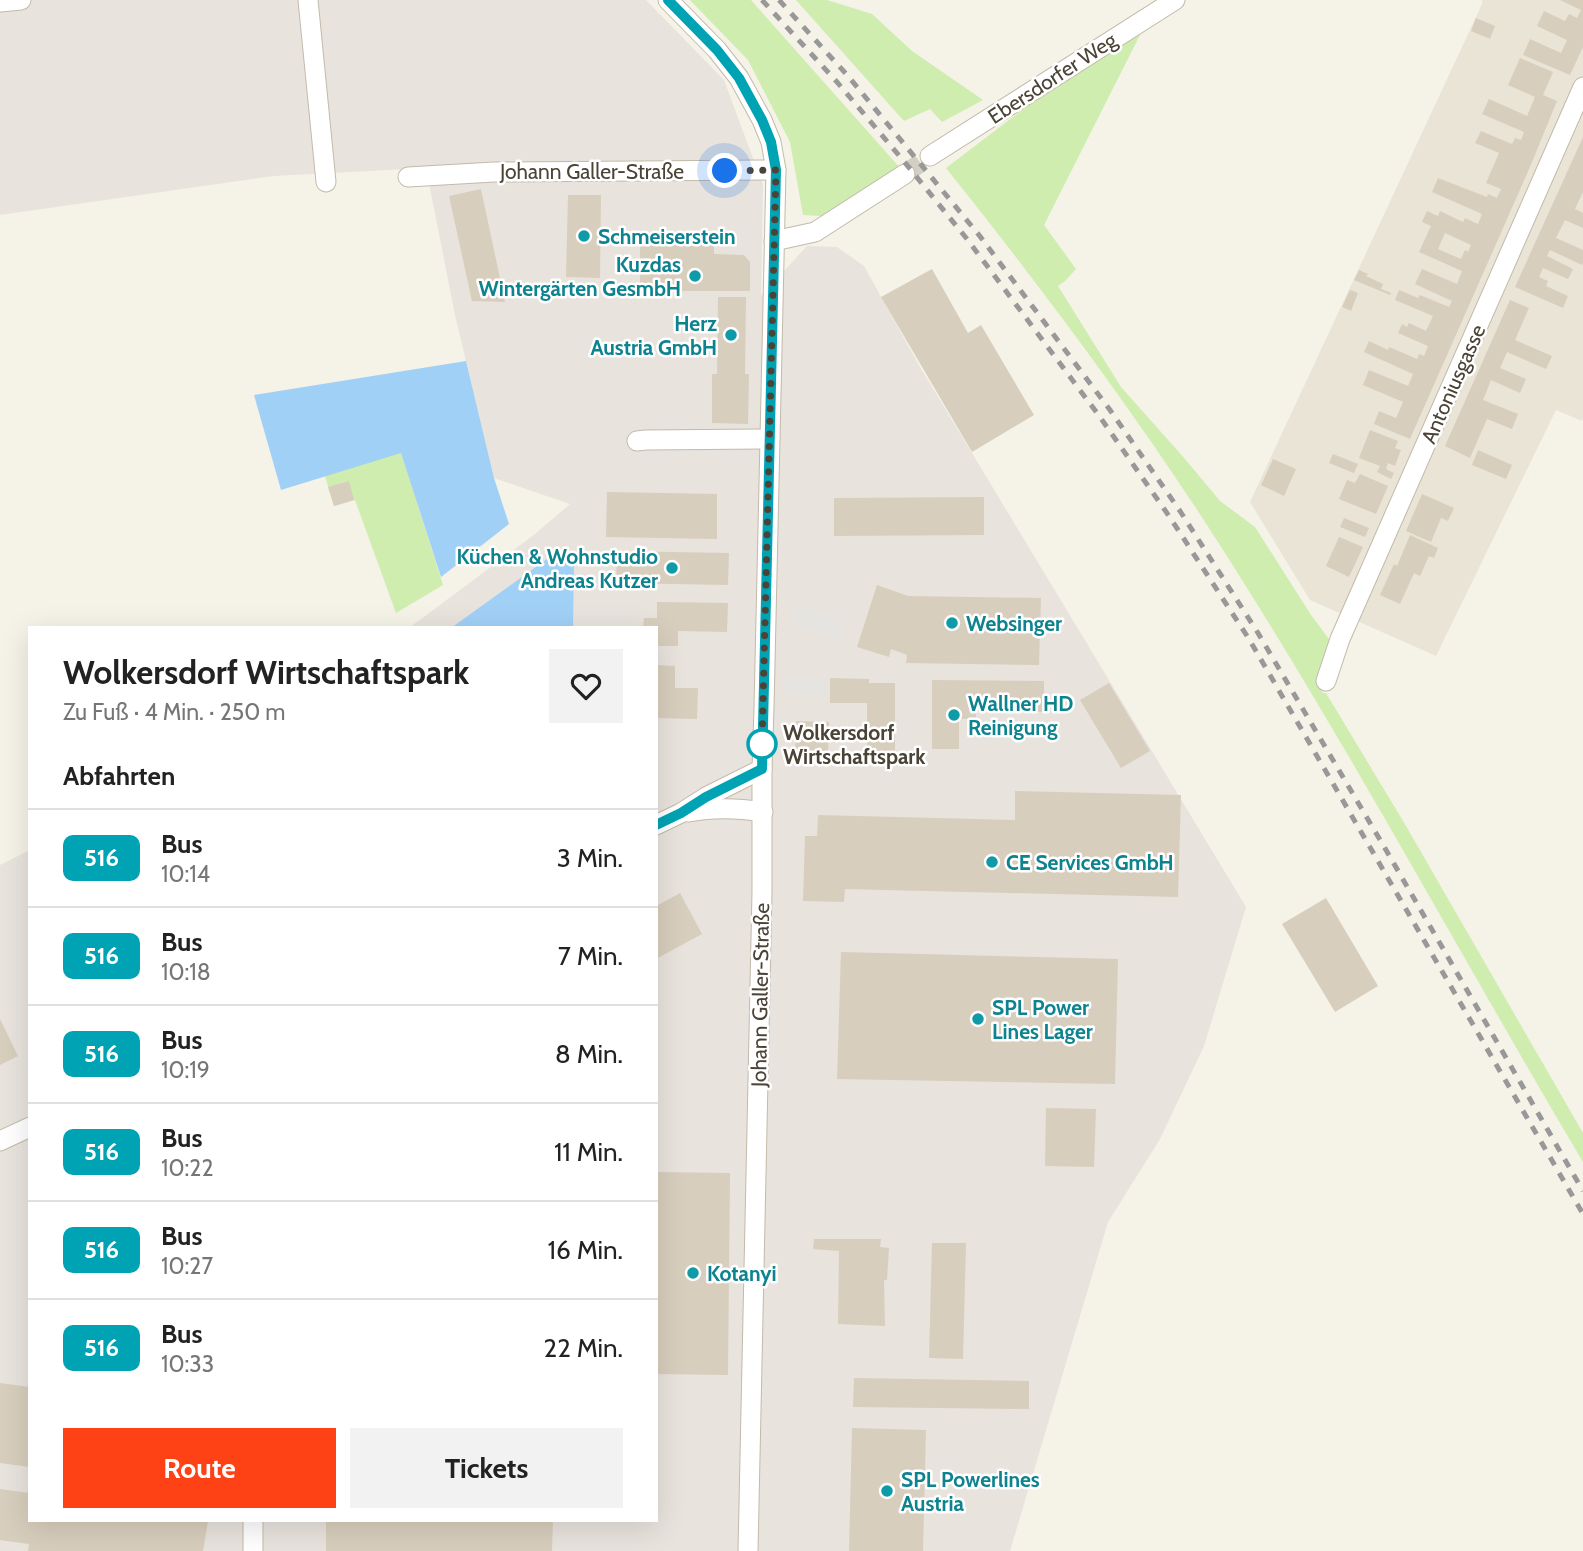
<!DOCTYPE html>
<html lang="de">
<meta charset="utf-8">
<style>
body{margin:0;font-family:Cabin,sans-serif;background:#f2f2f2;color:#222;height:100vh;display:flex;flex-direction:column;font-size:26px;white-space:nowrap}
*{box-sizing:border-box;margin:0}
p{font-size:23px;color:#767676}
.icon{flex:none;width:38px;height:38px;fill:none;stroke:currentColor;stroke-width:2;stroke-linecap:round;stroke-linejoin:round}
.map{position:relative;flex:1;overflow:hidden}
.side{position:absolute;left:28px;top:626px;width:630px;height:896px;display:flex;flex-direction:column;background:#fff;border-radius:0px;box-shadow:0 7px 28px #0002}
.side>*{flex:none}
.badge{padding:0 14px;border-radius:10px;font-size:24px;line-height:46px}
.you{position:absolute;width:35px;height:35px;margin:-18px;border:5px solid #fff;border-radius:50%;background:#1a73e8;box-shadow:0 0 0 10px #1a73e833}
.map>.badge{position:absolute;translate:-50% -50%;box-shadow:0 0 0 4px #fff}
h2{padding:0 35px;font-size:26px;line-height:63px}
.round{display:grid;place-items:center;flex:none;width:74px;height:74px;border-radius:0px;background:#f2f2f2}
.headline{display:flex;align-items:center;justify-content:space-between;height:119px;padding:0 35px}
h1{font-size:33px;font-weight:800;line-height:52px}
.button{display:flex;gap:14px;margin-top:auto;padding:14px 35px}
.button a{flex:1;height:80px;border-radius:0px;background:#ff4116;color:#fff;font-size:28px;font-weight:800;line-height:80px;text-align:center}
.button a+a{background:#f2f2f2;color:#222}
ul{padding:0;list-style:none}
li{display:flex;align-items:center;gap:21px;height:98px;padding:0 35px;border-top:2px solid #e0e0e0}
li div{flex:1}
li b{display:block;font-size:26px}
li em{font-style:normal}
li .badge{min-width:77px;font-weight:700;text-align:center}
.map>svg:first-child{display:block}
.residential{fill:#eae4d6}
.industrial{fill:#e8e3dd}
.green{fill:#ceedae}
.parking{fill:#e6e4e0}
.water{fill:#a1d0f6}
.building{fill:#d8cebd;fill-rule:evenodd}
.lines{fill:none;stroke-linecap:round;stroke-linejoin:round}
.minor-tunnel{stroke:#d3cfc4;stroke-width:19;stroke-dasharray:19 10;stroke-linecap:butt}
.minor-casing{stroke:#c2baaa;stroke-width:21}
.minor{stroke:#fff;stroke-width:19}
.rail{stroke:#989898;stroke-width:5;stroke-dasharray:9 9;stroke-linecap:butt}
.line-casing{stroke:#fff;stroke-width:16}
.line{stroke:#00a3b4;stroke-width:10}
.walk{stroke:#4a4336;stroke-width:7;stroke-dasharray:0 12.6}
.culture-dot{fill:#0f9aa8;stroke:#fff;stroke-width:2.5}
.stop-dot{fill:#fff;stroke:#00a3b4;stroke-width:3.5}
.labels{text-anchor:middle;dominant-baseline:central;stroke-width:5;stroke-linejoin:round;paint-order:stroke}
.street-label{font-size:21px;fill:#4a4336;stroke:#fff}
.culture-label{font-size:21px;font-weight:bold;fill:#0d838f;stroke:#fff;text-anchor:start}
.stop-label{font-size:21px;font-weight:bold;fill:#4a4336;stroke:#fff;text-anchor:start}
</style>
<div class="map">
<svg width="1583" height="1551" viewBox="0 0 1583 1551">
<rect width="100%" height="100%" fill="#f5f2e8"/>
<!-- residential -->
<polygon class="residential" points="1481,0 1583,0 1583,418 1582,421 1556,410 1436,656 1310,600 1250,502 1483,2"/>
<!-- industrial -->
<polygon class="industrial" points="0,0 646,0 724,80 763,185 761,296 807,246 837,247 864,266 920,367 1246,907 1204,1046 1160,1139 1108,1222 1010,1551 0,1551 0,865 30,850 30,1521 656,1521 656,628 409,628 535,534 570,504 494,478 455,315 426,168 274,176 0,215"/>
<!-- green -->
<g class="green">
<polygon points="690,0 751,0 901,169 821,216 803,215 790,142 748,60"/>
<polygon points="796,0 827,0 872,14 912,51 983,100 942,122 930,109 904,121"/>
<path d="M 1145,25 L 1044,225 L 1076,269 L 1065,281 L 1058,286 L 1121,387 L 1185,459 L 1220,501 L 1255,527 L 1311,615 L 1332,643 L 1316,681 L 1323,693 L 1326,693 L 1406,826 L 1583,1133 L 1583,1162 C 1463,960 1352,752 1225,553 C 1140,419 1045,292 946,168 L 1051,88 Z"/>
<polygon points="401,452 443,585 396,613 355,500 334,506 325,476"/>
</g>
<!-- parking -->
<g class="parking">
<polygon points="799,607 846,623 841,639 793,623"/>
<polygon points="787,677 827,679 826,695 786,694"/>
</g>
<!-- water -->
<g class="water">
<polygon points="466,361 494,478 509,524 441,577 401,453 281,490 254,395"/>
<polygon points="554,554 574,559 573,628 451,628"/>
</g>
<!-- building -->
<g class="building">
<polygon points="1560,0 1583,0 1583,47 1570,75 1523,55 1530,39 1561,53 1567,40 1537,26 1544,11 1565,21 1569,14 1577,18 1581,10"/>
<polygon points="1476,18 1495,26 1490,39 1471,31"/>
<path d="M 1520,58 L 1553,72 L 1543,95 L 1557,101 L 1530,167 L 1410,439 L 1374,424 L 1379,411 L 1396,418 L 1403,402 L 1363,385 L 1369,370 L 1408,386 L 1413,374 L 1364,352 L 1369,341 L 1388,350 L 1389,347 L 1417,359 L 1419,354 L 1424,356 L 1428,346 L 1398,333 L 1402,324 L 1407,327 L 1409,323 L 1426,331 L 1433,316 L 1395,300 L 1399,290 L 1418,298 L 1420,295 L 1449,307 L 1452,301 L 1415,284 L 1422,269 L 1457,284 L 1462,271 L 1419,252 L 1431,226 L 1422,222 L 1427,211 L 1438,216 L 1440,211 L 1463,222 L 1465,218 L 1478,224 L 1482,214 L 1432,192 L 1438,178 L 1487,197 L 1488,194 L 1497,198 L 1501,189 L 1486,183 L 1499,153 L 1475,143 L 1481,131 L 1512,144 L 1515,138 L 1521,140 L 1524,132 L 1482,114 L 1489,99 L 1527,116 L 1535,97 L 1508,85 ZM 1445,233 L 1471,245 L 1468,252 L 1465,250 L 1461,259 L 1438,249 Z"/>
<polygon points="1583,137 1583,192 1575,209 1583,213 1583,228 1565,220 1556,238 1583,250 1583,263 1582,265 1550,250 1547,256 1573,269 1568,279 1543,268 1539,277 1548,281 1546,286 1568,296 1563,308 1515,287"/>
<polygon points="481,189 505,302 472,301 449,196"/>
<polygon points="568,195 601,195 600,278 566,277"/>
<polygon points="640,242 714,242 714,254 744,255 750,262 750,291 640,291"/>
<polygon points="932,269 968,333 981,325 1034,415 972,452 881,297"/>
<polygon points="1359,270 1368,274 1366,276 1383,284 1381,289 1391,293 1390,295 1354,280"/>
<polygon points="1350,290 1358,293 1351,311 1342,307"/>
<polygon points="718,297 746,297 745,374 749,374 748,424 712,423 712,374 717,374"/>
<polygon points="1510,300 1529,308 1515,340 1552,356 1546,369 1507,352 1500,368 1526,379 1520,393 1491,380 1483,400 1518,414 1512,429 1487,419 1470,458 1445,446"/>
<polygon points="1370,430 1398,441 1395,448 1401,450 1395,466 1388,463 1386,469 1394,473 1391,479 1377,472 1380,466 1359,458"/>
<polygon points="1478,450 1512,465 1506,479 1472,465"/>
<polygon points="1333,454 1358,464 1354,473 1329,463"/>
<polygon points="1273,459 1296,469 1284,496 1261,485"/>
<polygon points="1360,474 1388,486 1376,514 1339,499 1347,480 1355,483"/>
<polygon points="349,481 354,500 334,506 328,487"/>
<polygon points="607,492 717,494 717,539 606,537"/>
<polygon points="1422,494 1454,508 1448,521 1441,518 1431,542 1406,531"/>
<polygon points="984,497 984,535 834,536 834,498"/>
<polygon points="1344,518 1369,528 1365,537 1340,527"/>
<polygon points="1410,535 1438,548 1434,558 1429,556 1420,576 1414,573 1400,604 1380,595 1394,564 1397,566"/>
<polygon points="1339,537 1363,547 1349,577 1326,566"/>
<polygon points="617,551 729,553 728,585 616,583"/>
<polygon points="877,585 908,596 1041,598 1039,665 906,663 907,655 891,649 889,657 857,647"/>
<polygon points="657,602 728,603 727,632 678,631 678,646 656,646 656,628 643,628 644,618 657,618"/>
<polygon points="656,665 675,666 675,688 698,688 697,719 656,718"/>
<polygon points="830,678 869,679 869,683 895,683 895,751 867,751 867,703 830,703"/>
<polygon points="932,680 1044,681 1044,712 976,711 976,719 959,719 959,749 932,749"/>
<polygon points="1109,683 1150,751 1121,768 1080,700"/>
<polygon points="796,721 829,722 828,754 795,753"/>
<polygon points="1015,791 1181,795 1178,897 845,889 844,902 803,901 805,836 817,836 818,815 1015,820"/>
<polygon points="680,893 702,934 656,959 656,901 658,905"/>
<polygon points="1326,898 1378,986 1335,1012 1282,924"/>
<polygon points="841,952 1118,959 1115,1084 837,1079"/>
<polygon points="0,1019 18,1056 0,1065"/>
<polygon points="1046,1108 1096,1109 1094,1167 1045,1166"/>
<polygon points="656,1172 730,1173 728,1375 656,1374"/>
<polygon points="814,1239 881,1239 880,1247 889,1248 887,1280 884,1280 885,1326 838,1324 839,1251 813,1249"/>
<polygon points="932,1243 966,1243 963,1359 929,1358"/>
<polygon points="854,1378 1029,1381 1029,1409 853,1407"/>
<polygon points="0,1383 30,1387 30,1467 0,1463"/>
<polygon points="852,1428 926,1430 923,1551 849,1551"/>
<polygon points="0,1489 30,1493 30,1521 208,1521 203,1551 28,1551 29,1544 0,1540"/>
<polygon points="326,1521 553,1521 552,1551 326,1551"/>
</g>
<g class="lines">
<!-- minor-tunnel -->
<polyline class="minor-tunnel" points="905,174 930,156"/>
<!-- minor casing -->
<g class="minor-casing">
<g id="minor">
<polyline points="308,0 326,182"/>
<polyline points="668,0 717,50 739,78 762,120 771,142 776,170 764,708 762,769 762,892 748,1551"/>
<polyline points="0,2 21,0"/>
<polyline points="930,156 1175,0"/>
<polyline points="408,177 494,172 776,170"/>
<polyline points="774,241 815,232 905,174"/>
<polyline points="637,441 646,440 770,439"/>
<polyline points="1326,681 1340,639 1583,87"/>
<path d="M 689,812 C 714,807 738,808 763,812"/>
<polyline points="656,825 681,813 706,797 762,769"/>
<polyline points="0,1141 30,1127"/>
<polyline points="253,1551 253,1521"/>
</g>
</g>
<!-- minor -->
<use href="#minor" class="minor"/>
<!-- rail -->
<g class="rail">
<polyline points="762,0 837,82 902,159 967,239 1100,417 1169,516 1249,639 1583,1214"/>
<polyline points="779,0 848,76 979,235 1110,410 1180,511 1258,633 1386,850 1583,1191"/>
</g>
</g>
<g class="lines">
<!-- line casing -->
<g class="line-casing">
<polyline id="line" points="656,825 681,813 706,797 762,769 776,170 771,142 762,120 739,78 717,50 668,0"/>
</g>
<!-- line -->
<use href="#line" class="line"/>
<!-- walk -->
<polyline class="walk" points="725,171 776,170 762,744"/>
</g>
<!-- markers -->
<g class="culture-dot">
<circle cx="584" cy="236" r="7"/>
<circle cx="695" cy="276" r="7"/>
<circle cx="731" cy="335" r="7"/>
<circle cx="672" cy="568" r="7"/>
<circle cx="952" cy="623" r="7"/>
<circle cx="954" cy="715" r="7"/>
<circle cx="992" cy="862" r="7"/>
<circle cx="978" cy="1019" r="7"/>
<circle cx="693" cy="1273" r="7"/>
<circle cx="887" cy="1491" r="7"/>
</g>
<circle class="stop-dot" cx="762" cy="744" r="14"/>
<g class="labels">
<!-- street labels -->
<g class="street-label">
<text transform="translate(1052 78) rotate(-33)">Ebersdorfer Weg</text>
<text x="592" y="171">Johann Galler-Straße</text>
<text transform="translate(1453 384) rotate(-66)">Antoniusgasse</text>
<text transform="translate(760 995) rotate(-89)">Johann Galler-Straße</text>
</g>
<!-- culture labels -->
<g class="culture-label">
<text x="598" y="236">Schmeiserstein</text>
<text x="681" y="264" text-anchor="end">Kuzdas<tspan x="681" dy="24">Wintergärten GesmbH</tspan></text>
<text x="717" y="323" text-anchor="end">Herz<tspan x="717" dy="24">Austria GmbH</tspan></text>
<text x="658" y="556" text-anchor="end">Küchen &amp; Wohnstudio<tspan x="658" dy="24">Andreas Kutzer</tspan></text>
<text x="966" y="623">Websinger</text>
<text x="968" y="703">Wallner HD<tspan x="968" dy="24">Reinigung</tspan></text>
<text x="1006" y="862">CE Services GmbH</text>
<text x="992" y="1007">SPL Power<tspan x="992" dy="24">Lines Lager</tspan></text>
<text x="707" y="1273">Kotanyi</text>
<text x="901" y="1479">SPL Powerlines<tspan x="901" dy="24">Austria</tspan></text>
</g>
<!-- stop labels -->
<g class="stop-label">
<text x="783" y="732">Wolkersdorf<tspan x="783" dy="24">Wirtschaftspark</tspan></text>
</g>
</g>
</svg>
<div class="you" style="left:725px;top:171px"></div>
<section class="side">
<div class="headline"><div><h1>Wolkersdorf Wirtschaftspark</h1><p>Zu Fuß · 4 Min. · 250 m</p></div><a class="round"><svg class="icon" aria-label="heart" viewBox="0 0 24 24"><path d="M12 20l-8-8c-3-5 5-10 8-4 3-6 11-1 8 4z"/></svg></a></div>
<h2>Abfahrten</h2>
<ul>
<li><span class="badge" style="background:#00a3b4;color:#fff">516</span><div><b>Bus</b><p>10:14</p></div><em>3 Min.</em></li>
<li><span class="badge" style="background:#00a3b4;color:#fff">516</span><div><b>Bus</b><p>10:18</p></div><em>7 Min.</em></li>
<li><span class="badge" style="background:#00a3b4;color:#fff">516</span><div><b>Bus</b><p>10:19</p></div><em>8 Min.</em></li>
<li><span class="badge" style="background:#00a3b4;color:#fff">516</span><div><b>Bus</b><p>10:22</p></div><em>11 Min.</em></li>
<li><span class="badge" style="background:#00a3b4;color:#fff">516</span><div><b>Bus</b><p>10:27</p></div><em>16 Min.</em></li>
<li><span class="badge" style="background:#00a3b4;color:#fff">516</span><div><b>Bus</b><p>10:33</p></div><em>22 Min.</em></li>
</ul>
<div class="button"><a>Route</a><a>Tickets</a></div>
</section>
</div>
